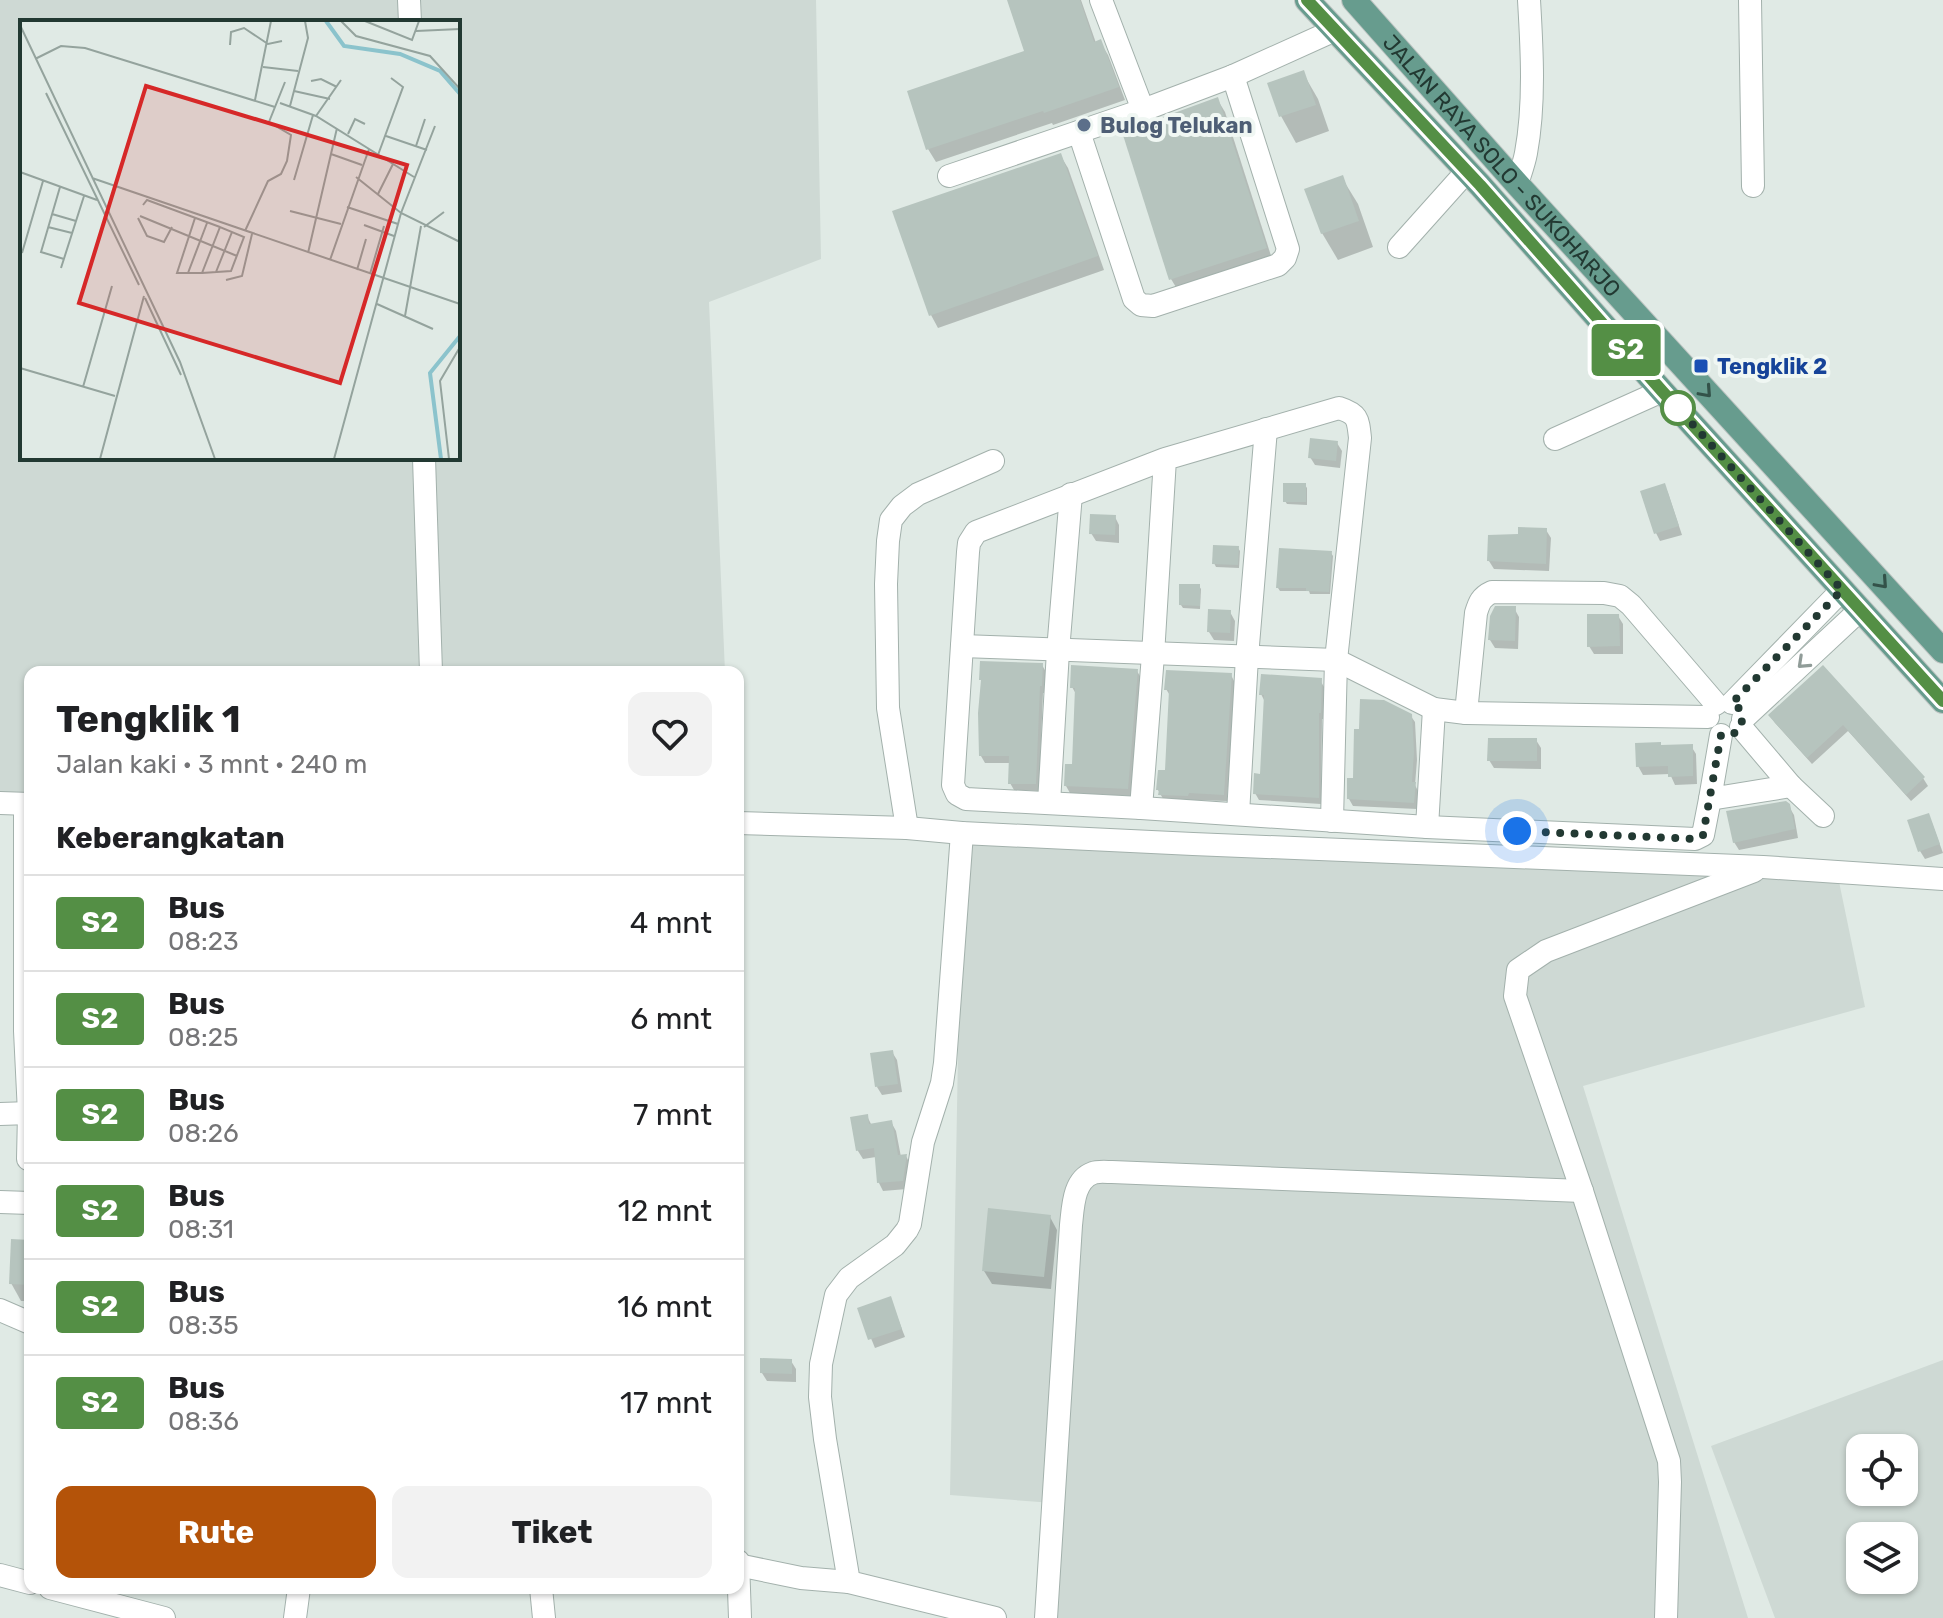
<!DOCTYPE html>
<html lang="id">
<meta charset="utf-8">
<style>
body{margin:0;font-family:Rubik,sans-serif;background:#f2f2f2;color:#202124;height:100vh;display:flex;flex-direction:column;font-size:30px;white-space:nowrap}
*{box-sizing:border-box;margin:0}
p{font-size:26px;color:#757577}
.icon{flex:none;width:44px;height:44px;fill:none;stroke:currentColor;stroke-width:2;stroke-linecap:round;stroke-linejoin:round}
.map{position:relative;flex:1;overflow:hidden}
.panel{position:absolute;left:24px;top:666px;width:720px;height:928px;display:flex;flex-direction:column;background:#fff;border-radius:16px;box-shadow:0 2px 6px #0004}
.panel>*{flex:none}
.badge{padding:0 16px;border-radius:6px;font-size:28px;line-height:52px}
.tools{position:absolute;left:1846px;top:1434px;display:grid;gap:16px}
.tools a{display:grid;place-items:center;width:72px;height:72px;border-radius:16px;background:#fff;box-shadow:0 2px 6px #0004;font-size:40px}
.you{position:absolute;width:40px;height:40px;margin:-20px;border:6px solid #fff;border-radius:50%;background:#1a73e8;box-shadow:0 0 0 12px #1a73e833}
.map>.badge{position:absolute;translate:-50% -50%;box-shadow:0 0 0 4px #fff}
h2{padding:0 32px;font-size:30px;line-height:72px}
.round{display:grid;place-items:center;flex:none;width:84px;height:84px;border-radius:16px;background:#f2f2f2}
.overview{display:flex;align-items:center;justify-content:space-between;height:136px;padding:0 32px}
h1{font-size:38px;font-weight:700;line-height:60px}
.primary-button{display:flex;gap:16px;margin-top:auto;padding:16px 32px}
.primary-button a{flex:1;height:92px;border-radius:16px;background:#b45309;color:#fff;font-size:32px;font-weight:700;line-height:92px;text-align:center}
.primary-button a+a{background:#f2f2f2;color:#202124}
ul{padding:0;list-style:none}
li{display:flex;align-items:center;gap:24px;height:96px;padding:0 32px;border-top:2px solid #e0e0e0}
li div{flex:1}
li b{display:block;font-size:30px}
li em{font-style:normal}
li .badge{min-width:88px;font-weight:700;text-align:center}
.map>svg:first-child{display:block}
.built{fill:#ced9d4;fill-rule:evenodd}
.shadow{fill:#0003}
.building{fill:#b6c4be}
.lines{fill:none;stroke-linecap:round;stroke-linejoin:round}
.minor-casing{stroke:#a3b1ac;stroke-width:24}
.major-casing{stroke:#bdc4c2;stroke-width:26}
.minor{stroke:#fff;stroke-width:22}
.major{stroke:#679c8e;stroke-width:24}
.oneway{stroke:#335249}
.oneway2{stroke:#909c98}
.line-casing{stroke:#fff;stroke-width:18}
.line{stroke:#548f45;stroke-width:12}
.walk{stroke:#223932;stroke-width:8;stroke-dasharray:0 14.4}
.service-dot{fill:#5c6f8a;stroke:#f0f7f3;stroke-width:3}
.transit-dot{fill:#1a4fb4;stroke:#f0f7f3;stroke-width:3}
.stop-dot{fill:#fff;stroke:#548f45;stroke-width:4}
.labels{text-anchor:middle;dominant-baseline:central;stroke-width:8;stroke-linejoin:round;paint-order:stroke}
.service-label{font-size:22px;font-weight:bold;fill:#4e5e75;stroke:#f0f7f3;text-anchor:start}
.street-label{font-size:22px;fill:#223932;stroke:#f0f7f3}
.transit-label{font-size:22px;font-weight:bold;fill:#164399;stroke:#f0f7f3;text-anchor:start}
.inset-river{fill:none;stroke:#8bc3cc;stroke-width:4}
.inset-road{fill:none;stroke:#94a39d;stroke-width:2}
.view{fill:#d62828;fill-opacity:0.15;stroke:#d62828;stroke-width:4}
.inset-edge{fill:none;stroke:#223932;stroke-width:4}
</style>
<div class="map">
<svg width="1943" height="1618" viewBox="0 0 1943 1618">
<rect width="100%" height="100%" fill="#e0eae5"/>
<!-- built -->
<g class="built">
<path d="M 0,0 L 816,0 L 821,259 L 709,302 L 725,672 L 30,672 L 30,804 L 0,803 ZM 22,22 L 458,22 L 458,458 L 22,458 Z"/>
<polygon points="962,833 1837,872 1865,1007 1583,1086 1748,1618 1045,1618 1053,1503 950,1495"/>
<path d="M 1943,1360 L 1943,1618 L 1775,1618 L 1711,1446 ZM 1860,1448 L 1904,1448 L 1904,1492 L 1860,1492 ZM 1860,1536 L 1904,1536 L 1904,1580 L 1860,1580 Z"/>
</g>
<!-- shadow -->
<g class="shadow">
<polygon points="1009,0 1081,0 1096,43 1100,42 1108,55 1125,100 1053,125 1052,123 936,162 928,149 1027,53"/>
<polygon points="1303,73 1318,99 1329,131 1296,143 1281,116"/>
<polygon points="1217,99 1225,112 1273,262 1179,292 1171,279"/>
<polygon points="1060,155 1068,168 1104,270 938,328 931,315"/>
<polygon points="1342,178 1358,204 1373,247 1338,260 1322,233"/>
<polygon points="1337,443 1342,451 1340,468 1315,465 1310,457"/>
<polygon points="1305,485 1307,488 1307,505 1287,504 1285,501"/>
<polygon points="1664,485 1668,493 1682,535 1660,541 1656,533"/>
<polygon points="1115,517 1119,525 1119,543 1096,541 1091,533"/>
<polygon points="1546,530 1551,538 1549,571 1494,569 1489,561 1520,536"/>
<polygon points="1238,548 1240,551 1239,568 1216,567 1214,563"/>
<polygon points="1331,553 1333,556 1330,594 1310,594 1309,591 1280,591 1278,588"/>
<polygon points="1199,586 1201,589 1200,609 1183,608 1181,605"/>
<polygon points="1514,608 1519,617 1518,649 1495,648 1490,640"/>
<polygon points="1230,612 1235,621 1234,641 1214,640 1209,632"/>
<polygon points="1618,616 1623,624 1623,654 1594,654 1589,646"/>
<polygon points="1042,665 1046,672 1045,693 1043,693 1039,791 1014,790 1010,783 1011,763 985,763 981,756"/>
<polygon points="1823,668 1923,778 1928,786 1911,801 1848,731 1812,764 1775,723 1770,716"/>
<polygon points="1137,671 1141,678 1132,796 1070,793 1066,786 1073,766 1076,694 1072,687"/>
<polygon points="1231,675 1235,683 1227,801 1192,800 1192,803 1165,802 1158,790 1167,772 1171,697 1166,689"/>
<polygon points="1320,680 1324,687 1323,719 1322,719 1321,804 1259,800 1255,793 1262,776 1265,702 1261,694"/>
<polygon points="1410,715 1415,722 1417,760 1415,785 1418,791 1417,809 1353,806 1349,799 1355,780"/>
<polygon points="1536,740 1541,748 1541,769 1494,768 1489,760"/>
<polygon points="1691,746 1696,754 1697,784 1675,785 1670,774 1643,775 1638,766 1661,747"/>
<polygon points="1788,805 1794,815 1798,838 1739,850 1734,842"/>
<polygon points="1932,823 1943,853 1925,859 1920,851"/>
<polygon points="892,1052 897,1060 902,1092 882,1095 877,1087"/>
<polygon points="867,1116 872,1126 891,1122 896,1131 901,1157 906,1156 910,1164 907,1189 883,1191 879,1183 876,1157 863,1159 858,1151 853,1119"/>
<polygon points="1050,1217 1057,1230 1051,1289 992,1284 984,1271"/>
<polygon points="30,1242 30,1301 21,1301 11,1283"/>
<polygon points="890,1298 905,1337 875,1348 859,1309"/>
<polygon points="791,1361 796,1369 796,1382 767,1381 762,1373"/>
</g>
<!-- building -->
<g class="building">
<polygon points="1007,0 1080,0 1094,42 1101,39 1119,87 1044,113 1043,111 926,150 907,91 1024,51"/>
<polygon points="1304,70 1316,105 1279,117 1267,83"/>
<polygon points="1218,97 1267,248 1169,280 1122,132"/>
<polygon points="1061,153 1098,256 929,316 892,211"/>
<polygon points="1343,175 1359,221 1321,234 1304,189"/>
<polygon points="1310,438 1338,441 1336,461 1308,458"/>
<rect x="1283" y="483" width="23" height="19"/>
<polygon points="1665,483 1679,526 1654,534 1640,491"/>
<polygon points="1090,514 1116,515 1115,535 1089,534"/>
<polygon points="1518,527 1547,528 1546,564 1487,561 1488,535 1518,534"/>
<polygon points="1213,545 1239,546 1238,565 1212,564"/>
<polygon points="1279,548 1332,551 1329,592 1306,591 1306,588 1276,588"/>
<polygon points="1179,584 1200,584 1200,606 1179,605"/>
<polygon points="1495,606 1516,606 1515,641 1488,640 1490,616"/>
<polygon points="1208,609 1231,610 1230,633 1207,632"/>
<polygon points="1587,614 1619,614 1620,646 1587,647"/>
<polygon points="980,661 1043,663 1042,686 1040,686 1036,784 1008,784 1009,756 979,756 978,713 981,680 979,680"/>
<polygon points="1071,665 1138,669 1128,789 1064,786 1065,764 1072,764 1075,688 1070,688"/>
<polygon points="1823,665 1925,777 1906,795 1843,725 1807,758 1768,715"/>
<polygon points="1166,670 1232,673 1224,795 1189,793 1188,796 1158,795 1159,790 1156,790 1158,770 1165,770 1169,690 1164,690"/>
<polygon points="1261,674 1322,678 1321,713 1319,713 1319,798 1253,794 1254,773 1260,774 1264,695 1259,695"/>
<polygon points="1360,699 1384,700 1412,714 1414,752 1412,782 1416,782 1414,803 1347,799 1347,778 1353,778 1354,729 1359,729"/>
<polygon points="1488,738 1537,738 1537,761 1487,761"/>
<polygon points="1661,742 1661,745 1693,744 1693,776 1668,777 1668,766 1636,767 1635,743"/>
<polygon points="1786,801 1790,804 1795,829 1733,843 1726,811"/>
<polygon points="1929,813 1940,844 1918,852 1907,820"/>
<polygon points="893,1050 898,1084 875,1087 870,1053"/>
<polygon points="868,1114 869,1124 892,1120 898,1155 907,1154 903,1181 877,1183 874,1148 856,1151 850,1117"/>
<polygon points="988,1208 1051,1215 1044,1277 982,1271"/>
<polygon points="11,1239 30,1240 30,1285 9,1284"/>
<polygon points="891,1296 902,1329 868,1340 857,1308"/>
<polygon points="760,1358 792,1359 792,1374 760,1373"/>
</g>
<g class="lines">
<!-- minor casing -->
<g class="minor-casing">
<g id="minor">
<polyline points="409,0 410,22"/>
<polyline points="1101,0 1143,110"/>
<polyline points="1750,0 1753,186"/>
<polyline points="1079,132 1134,299 1141,305 1153,306 1278,265 1285,258 1288,249 1233,76"/>
<polyline points="949,176 1143,110 1233,76 1335,30"/>
<path d="M 1517,184 C 1520,174 1524,164 1526,153 C 1535,104 1532,50 1529,0"/>
<polyline points="1399,247 1467,171"/>
<polyline points="1555,439 1662,391"/>
<polyline points="424,458 431,672"/>
<path d="M 1165,459 L 1153,655 L 1141,808 L 966,799 L 957,794 L 953,785 L 968,552 L 969,543 L 976,532 L 1165,459 L 1339,408 C 1358,414 1358,419 1360,438 L 1336,660 L 1332,821"/>
<polyline points="962,646 1336,660 1434,709 1466,713 1708,717"/>
<polyline points="1732,703 1842,590"/>
<path d="M 1466,713 L 1476,613 C 1479,603 1481,597 1492,592 L 1604,593 L 1620,596 L 1631,605 L 1716,704"/>
<polyline points="1743,719 1860,610"/>
<polyline points="1741,727 1791,786 1823,816"/>
<polyline points="1721,735 1710,799 1791,786"/>
<polyline points="0,803 30,804"/>
<polyline points="1049,803 1058,651 1071,494"/>
<polyline points="25,804 25,1031 29,1113 28,1159"/>
<polyline points="1141,808 1427,827 1695,839 1703,835 1710,799"/>
<polyline points="1238,814 1247,657 1266,429"/>
<polyline points="738,823 907,828 962,833 1193,844 1763,867 1943,879"/>
<polyline points="1427,827 1434,709"/>
<polyline points="907,828 888,708 886,584 888,541 891,520 902,506 918,494 993,461"/>
<polyline points="962,833 945,1063 942,1083 923,1142 910,1224 907,1230 895,1245 849,1278 836,1295 821,1364 820,1397 825,1439 849,1582 995,1618"/>
<polyline points="0,1114 30,1113"/>
<polyline points="0,1202 30,1203"/>
<polyline points="0,1310 30,1323"/>
<polyline points="738,1561 740,1618"/>
<polyline points="738,1565 801,1578 849,1582"/>
<polyline points="0,1575 30,1583"/>
<polyline points="50,1588 164,1618"/>
<polyline points="541,1588 544,1618"/>
<polyline points="295,1618 299,1588"/>
<path d="M 1046,1618 L 1071,1225 C 1073,1208 1073,1180 1093,1173 C 1098,1171 1107,1172 1112,1172 L 1582,1191"/>
<polyline points="1666,1618 1670,1482 1669,1461 1582,1191 1515,996 1518,970 1546,951 1754,871"/>
</g>
</g>
<!-- major casing -->
<g class="major-casing">
<g id="major">
<polyline points="1307,0 1480,185 1662,391 1943,701"/>
<path id="s1" d="M 1354,0 L 1517,184 L 1943,651"/>
</g>
</g>
<!-- minor -->
<use href="#minor" class="minor"/>
<!-- major -->
<use href="#major" class="major"/>
</g>
<!-- one-way arrows -->
<defs><path id="oneway-chevron" d="M-2-3.5L2.5 0L-2 3.5" fill="none" stroke-width="1.6" stroke-linecap="round" stroke-linejoin="round" transform="scale(2)"/></defs>
<g class="oneway">
<use href="#oneway-chevron" transform="translate(1706 392) rotate(48)"/>
<use href="#oneway-chevron" transform="translate(1882 583) rotate(48)"/>
</g>
<use class="oneway2" href="#oneway-chevron" transform="translate(1803 663) rotate(137)"/>
<g class="lines">
<!-- line casing -->
<g class="line-casing">
<polyline id="line" points="1307,0 1480,185 1662,391 1943,701"/>
</g>
<!-- line -->
<use href="#line" class="line"/>
<!-- walk -->
<path class="walk" d="M 1517,831 L 1695,839 L 1703,835 L 1721,735 C 1731,736 1739,733 1742,723 L 1740,709 L 1732,703 L 1842,590 L 1678,408"/>
</g>
<!-- markers -->
<circle class="service-dot" cx="1084" cy="125" r="8"/>
<rect class="transit-dot" x="1693" y="358" width="16" height="16" rx="4"/>
<circle class="stop-dot" cx="1678" cy="408" r="16"/>
<g class="labels">
<!-- service labels -->
<g class="service-label">
<text x="1100" y="125">Bulog Telukan</text>
</g>
<!-- street labels -->
<g class="street-label">
<text stroke="none"><textPath href="#s1" startOffset="222">JALAN RAYA SOLO - SUKOHARJO</textPath></text>
</g>
<!-- transit labels -->
<g class="transit-label">
<text x="1717" y="366">Tengklik 2</text>
</g>
</g>
<!-- overview -->
<g transform="translate(20 20)">
<rect width="440" height="440" fill="#e0eae5"/>
<path class="inset-river" d="M 306,1 L 324,26 L 380,34 L 420,51 L 440,74M 421,439 L 410,353 L 440,316"/>
<path class="inset-road" d="M 321,1 L 336,16 L 410,36 L 440,69M 345,1 L 392,20 L 399,1M 0,5 L 160,342 L 195,439M 396,11 L 440,9M 210,25 L 211,12 L 224,8 L 248,24 L 262,21M 15,39 L 41,26 L 65,28 L 255,87M 243,47 L 278,51M 291,61 L 301,59 L 317,67M 274,71 L 310,79M 26,73 L 119,265M 235,80 L 251,1M 260,83 L 296,96 L 394,157M 270,86 L 288,18 L 285,1M 296,96 L 321,60M 328,114 L 335,99 L 345,104M 366,116 L 407,130M 396,126 L 405,99M 311,134 L 342,145M 358,135 L 383,67 L 371,58M 0,152 L 77,180M 336,157 L 381,193 L 440,222M 72,158 L 440,284M 274,160 L 293,95M 40,167 L 21,232 L 44,239M 358,174 L 373,144M 123,185 L 127,180 L 200,207M 327,187 L 378,204M 270,191 L 321,204M 32,194 L 56,201M 120,196 L 217,236M 118,198 L 127,216 L 144,222 L 152,207M 175,198 L 157,253 L 182,253 L 211,251 L 224,217 L 200,207 L 182,253M 344,205 L 374,216M 28,207 L 52,213M 404,207 L 424,192M 225,211 L 248,161 L 261,154 L 267,141 L 271,115 L 249,102 L 265,62M 2,233 L 23,161M 288,233 L 317,108M 310,240 L 349,129M 41,248 L 64,176M 337,250 L 346,219M 196,252 L 212,212M 168,253 L 187,203M 350,254 L 364,206M 206,260 L 222,256 L 232,214M 125,278 L 161,355M 357,284 L 413,309M 385,296 L 401,206M 0,348 L 95,376M 63,367 L 92,266M 80,439 L 124,276M 314,439 L 381,193 L 415,106M 429,439 L 420,361 L 440,327"/>
<path class="view" d="M 126,66 L 387,145 L 320,363 L 59,283 Z"/>
<rect width="440" height="440" class="inset-edge"/>
</g>
</svg>
<div class="tools">
<a><svg class="icon" aria-label="locate" viewBox="0 0 24 24"><circle cx="12" cy="12" r="6"/><path d="M12 2v4M12 18v4M2 12h4M18 12h4"/></svg></a>
<a><svg class="icon" aria-label="layers" viewBox="0 0 24 24"><path d="M12 4l9 5-9 5-9-5zM3 14l9 5 9-5"/></svg></a>
</div>
<div class="you" style="left:1517px;top:831px"></div>
<b class="badge" style="left:1626px;top:350px;background:#548f45;color:#fff">S2</b>
<section class="panel">
<div class="overview"><div><h1>Tengklik 1</h1><p>Jalan kaki · 3 mnt · 240 m</p></div><a class="round"><svg class="icon" aria-label="heart" viewBox="0 0 24 24"><path d="M12 20l-8-8c-3-5 5-10 8-4 3-6 11-1 8 4z"/></svg></a></div>
<h2>Keberangkatan</h2>
<ul>
<li><span class="badge" style="background:#548f45;color:#fff">S2</span><div><b>Bus</b><p>08:23</p></div><em>4 mnt</em></li>
<li><span class="badge" style="background:#548f45;color:#fff">S2</span><div><b>Bus</b><p>08:25</p></div><em>6 mnt</em></li>
<li><span class="badge" style="background:#548f45;color:#fff">S2</span><div><b>Bus</b><p>08:26</p></div><em>7 mnt</em></li>
<li><span class="badge" style="background:#548f45;color:#fff">S2</span><div><b>Bus</b><p>08:31</p></div><em>12 mnt</em></li>
<li><span class="badge" style="background:#548f45;color:#fff">S2</span><div><b>Bus</b><p>08:35</p></div><em>16 mnt</em></li>
<li><span class="badge" style="background:#548f45;color:#fff">S2</span><div><b>Bus</b><p>08:36</p></div><em>17 mnt</em></li>
</ul>
<div class="primary-button"><a>Rute</a><a>Tiket</a></div>
</section>
</div>
